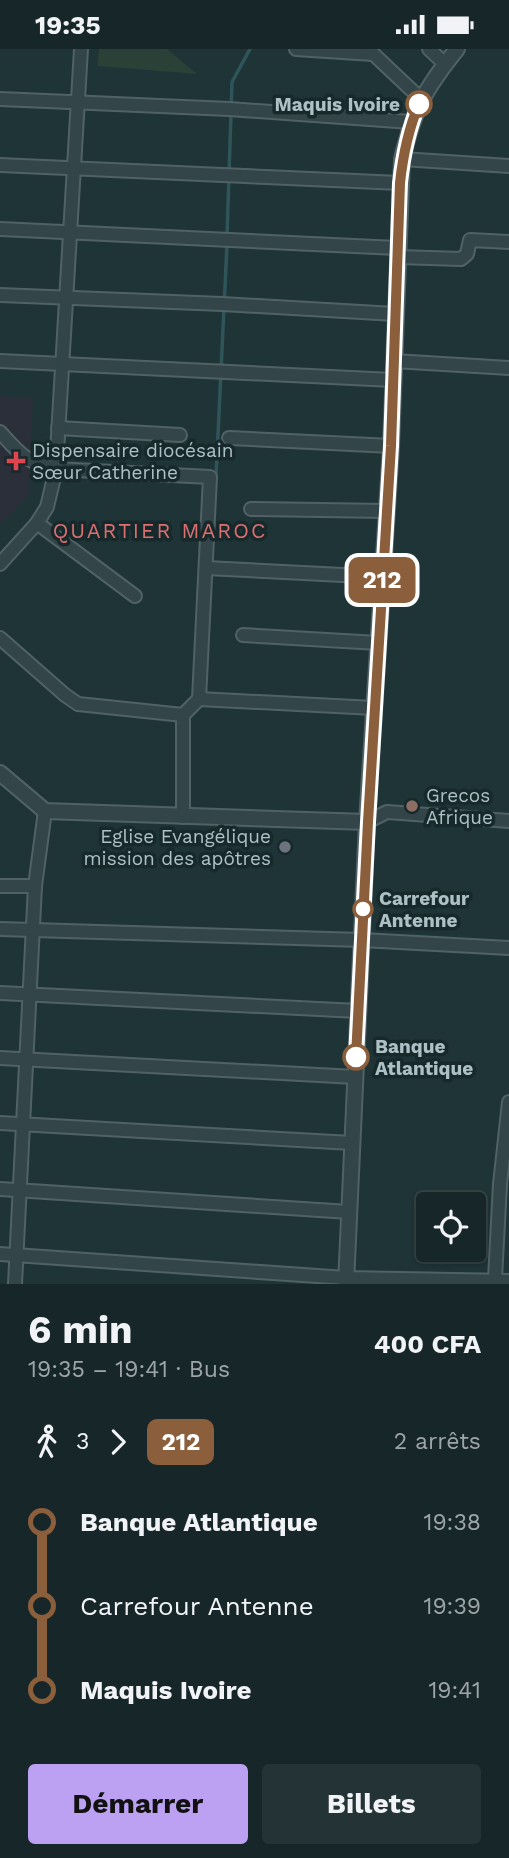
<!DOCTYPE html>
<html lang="fr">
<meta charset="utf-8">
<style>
body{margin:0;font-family:"Work Sans",sans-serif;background:#243335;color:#f1f3f6;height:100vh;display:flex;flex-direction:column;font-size:26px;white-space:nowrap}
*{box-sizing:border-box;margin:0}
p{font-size:23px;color:#9ea5a8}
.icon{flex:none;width:38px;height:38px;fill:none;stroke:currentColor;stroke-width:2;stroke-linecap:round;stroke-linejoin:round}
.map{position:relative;height:1235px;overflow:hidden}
.drawer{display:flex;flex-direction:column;background:#172729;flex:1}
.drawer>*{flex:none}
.badge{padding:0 14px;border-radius:10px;font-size:24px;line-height:46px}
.buttons{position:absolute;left:416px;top:1143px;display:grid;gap:14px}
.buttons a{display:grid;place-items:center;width:70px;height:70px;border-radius:7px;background:#172729;box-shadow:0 2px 5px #0004,0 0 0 2px #364446;font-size:35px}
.map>.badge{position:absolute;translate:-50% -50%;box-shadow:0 0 0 4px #fff}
.legs{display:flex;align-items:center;gap:10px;height:77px;padding:0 28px;font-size:23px}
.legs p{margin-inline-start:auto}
.summary{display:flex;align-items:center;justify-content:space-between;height:119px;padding:0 28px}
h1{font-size:38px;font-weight:700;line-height:52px}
.button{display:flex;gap:14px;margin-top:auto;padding:14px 28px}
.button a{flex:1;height:80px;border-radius:7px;background:#bca0f2;color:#111;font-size:28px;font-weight:700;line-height:80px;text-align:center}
.button a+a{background:#243335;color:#f1f3f6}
ul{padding:0 28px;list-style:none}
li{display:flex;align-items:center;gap:24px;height:84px;font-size:26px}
li i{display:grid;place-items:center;width:10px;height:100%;margin:0 9px;background:currentColor}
li i::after{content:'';width:18px;height:18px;margin:-9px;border:5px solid;border-radius:50%;background:#172729}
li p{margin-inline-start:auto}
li:first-child i{background:linear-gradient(#0000 50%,currentColor 0)}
li:last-child i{background:linear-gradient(currentColor 50%,#0000 0)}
.status{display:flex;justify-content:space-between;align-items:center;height:49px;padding:0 35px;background:#172729;direction:ltr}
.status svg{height:19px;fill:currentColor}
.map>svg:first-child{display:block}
.medical{fill:#2b2f39}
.green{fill:#294136}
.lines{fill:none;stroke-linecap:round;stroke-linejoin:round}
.stream{stroke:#2f555a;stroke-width:3.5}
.minor-casing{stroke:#506266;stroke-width:16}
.tertiary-casing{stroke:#506266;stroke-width:18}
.minor{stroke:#334548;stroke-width:12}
.tertiary{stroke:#334548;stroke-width:14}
.line-1-casing{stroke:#fff;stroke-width:16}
.line-1{stroke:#8b5e3c;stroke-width:10}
.stop-1-dot{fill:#fff;stroke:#8b5e3c;stroke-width:3.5}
.health-dot{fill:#e0444e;stroke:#18292c;stroke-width:2.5}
.education-dot{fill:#8d6e63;stroke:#18292c;stroke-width:2.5}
.worship-dot{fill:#6b7280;stroke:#18292c;stroke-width:2.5}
.labels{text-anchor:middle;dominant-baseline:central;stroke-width:7;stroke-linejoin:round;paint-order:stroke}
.stop-label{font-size:19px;font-weight:bold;fill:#adc1c5;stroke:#18292c;text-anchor:start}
.poi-label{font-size:19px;fill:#adc1c5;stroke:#18292c;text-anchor:start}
.neighbourhood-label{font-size:21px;letter-spacing:2px;fill:#db7071;stroke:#18292c}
</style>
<div class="status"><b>19:35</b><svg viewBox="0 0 49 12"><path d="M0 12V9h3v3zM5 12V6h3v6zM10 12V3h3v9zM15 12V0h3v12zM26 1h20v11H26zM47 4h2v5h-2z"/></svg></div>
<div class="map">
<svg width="509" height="1235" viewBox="0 0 509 1235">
<rect width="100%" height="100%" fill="#1f3437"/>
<!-- medical -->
<polygon class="medical" points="0,347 33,349 29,447 0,476"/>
<!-- green -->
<polygon class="green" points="99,0 167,0 197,25 97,17"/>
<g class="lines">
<!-- stream -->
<g class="stream">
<polyline points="227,187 232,33 250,0"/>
<polyline points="216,428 227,195"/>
</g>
<!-- minor casing -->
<g class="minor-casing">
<g id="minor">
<polyline points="296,0 373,5"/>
<polyline points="368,0 421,50"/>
<polyline points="429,0 445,15"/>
<polyline points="0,50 229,60 411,73"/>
<polyline points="402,110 509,117"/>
<polyline points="0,116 400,134"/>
<polyline points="0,180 397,199"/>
<polyline points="398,208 461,210 467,205 470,191 509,193"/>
<polyline points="0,246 222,255 395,265"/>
<polyline points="0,312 393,331"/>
<polyline points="394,312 509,319"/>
<polyline points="58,379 180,386"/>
<path d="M 0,383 C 20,405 25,413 56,420 L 210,428 L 199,650 L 183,666 L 78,655 L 65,646 L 0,589"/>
<polyline points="229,389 391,397"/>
<polyline points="251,460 387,462"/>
<polyline points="37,474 135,547"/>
<polyline points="0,515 37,474 47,458 56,420 81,0"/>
<polyline points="206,519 382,528"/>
<polyline points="243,586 378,594"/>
<polyline points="199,650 374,659"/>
<polyline points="183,666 183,768"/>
<polyline points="367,773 387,763 509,772"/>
<polyline points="0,837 35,837"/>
<polyline points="0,880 362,891 509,899"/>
<polyline points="0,944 358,962"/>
<polyline points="0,1009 355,1028"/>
<polyline points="0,1074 352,1094"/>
<polyline points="0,1140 349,1163"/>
<polyline points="0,1205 346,1229 509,1232"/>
<polyline points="495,1230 500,1135 509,1053"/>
<polyline points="15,1235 35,837 45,762"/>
</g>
</g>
<!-- tertiary casing -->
<g class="tertiary-casing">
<g id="tertiary">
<polyline points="0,724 45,762 367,773"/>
<path d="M 346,1235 L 367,773 L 391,397 L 402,110 C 414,60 424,41 457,0"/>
</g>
</g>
<!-- minor -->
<use href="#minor" class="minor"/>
<!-- tertiary -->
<use href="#tertiary" class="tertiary"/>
</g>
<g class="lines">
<!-- line-1 casing -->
<g class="line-1-casing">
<path id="line-1" d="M 356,1008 L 368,773 L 391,397 L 400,134 C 403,106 408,81 419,55"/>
</g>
<!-- line-1 -->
<use href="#line-1" class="line-1"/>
</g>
<!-- markers -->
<g class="stop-1-dot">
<circle cx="419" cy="55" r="12"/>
<circle cx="363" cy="860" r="9"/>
<circle cx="356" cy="1008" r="12"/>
</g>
<path class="health-dot" d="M12.5 401.5h7v7h7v7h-7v7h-7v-7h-7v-7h7z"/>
<circle class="education-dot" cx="412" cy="757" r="7"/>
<circle class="worship-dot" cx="285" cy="798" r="7"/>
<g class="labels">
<!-- stop labels -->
<g class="stop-label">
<text x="400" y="55" text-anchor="end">Maquis Ivoire</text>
<text x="379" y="849">Carrefour<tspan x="379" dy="22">Antenne</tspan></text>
<text x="375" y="997">Banque<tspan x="375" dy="22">Atlantique</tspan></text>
</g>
<!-- poi labels -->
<g class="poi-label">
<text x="32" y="401">Dispensaire diocésain<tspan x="32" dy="22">Sœur Catherine</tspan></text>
<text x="426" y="746">Grecos<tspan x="426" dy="22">Afrique</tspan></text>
<text x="271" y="787" text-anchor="end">Eglise Evangélique<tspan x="271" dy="22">mission des apôtres</tspan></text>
</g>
<!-- neighbourhood labels -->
<g class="neighbourhood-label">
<text x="160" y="481">QUARTIER MAROC</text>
</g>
</g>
</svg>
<div class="buttons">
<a><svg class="icon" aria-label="locate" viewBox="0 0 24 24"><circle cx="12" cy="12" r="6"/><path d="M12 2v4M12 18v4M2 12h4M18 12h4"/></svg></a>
</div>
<b class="badge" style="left:382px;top:531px;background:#8b5e3c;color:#fff">212</b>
</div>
<section class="drawer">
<div class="summary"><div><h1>6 min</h1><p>19:35 – 19:41 · Bus</p></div><b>400 CFA</b></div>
<div class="legs"><svg class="icon" aria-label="walk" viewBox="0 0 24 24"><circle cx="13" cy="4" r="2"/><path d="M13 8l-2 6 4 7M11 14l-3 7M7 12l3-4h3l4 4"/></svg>3<svg class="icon" aria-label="forward" viewBox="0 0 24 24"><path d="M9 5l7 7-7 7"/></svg><b class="badge" style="background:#8b5e3c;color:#fff">212</b><p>2 arrêts</p></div>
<ul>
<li><i style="color:#8b5e3c"></i><b>Banque Atlantique</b><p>19:38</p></li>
<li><i style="color:#8b5e3c"></i><span>Carrefour Antenne</span><p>19:39</p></li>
<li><i style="color:#8b5e3c"></i><b>Maquis Ivoire</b><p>19:41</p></li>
</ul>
<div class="button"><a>Démarrer</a><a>Billets</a></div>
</section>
